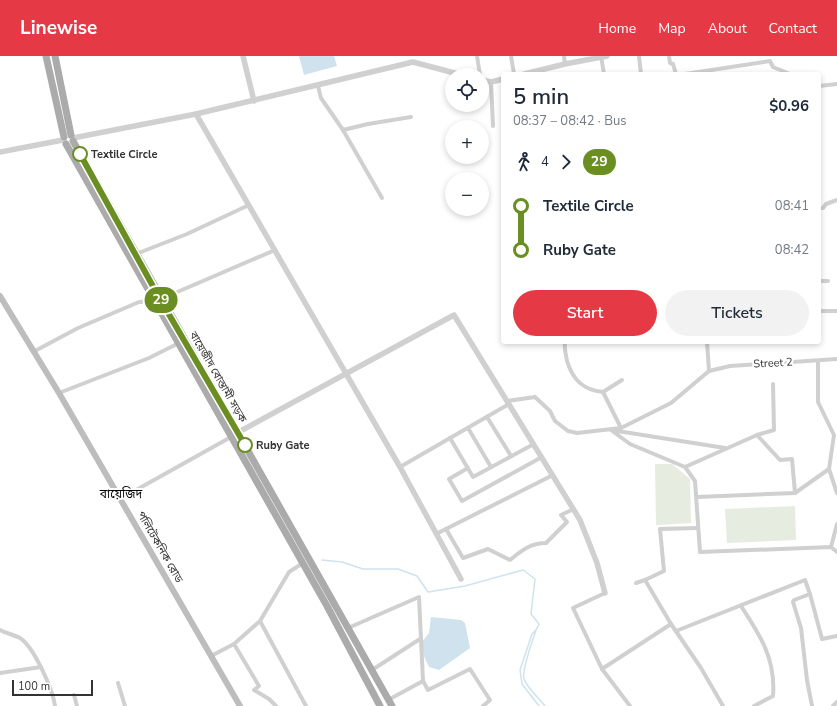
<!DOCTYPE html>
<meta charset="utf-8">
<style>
body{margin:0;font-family:"Nunito Sans","Noto Sans Bengali",sans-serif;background:#f2f2f3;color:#1f2937;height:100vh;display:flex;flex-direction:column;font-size:15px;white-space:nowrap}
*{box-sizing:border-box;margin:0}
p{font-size:13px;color:#747a83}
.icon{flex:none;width:22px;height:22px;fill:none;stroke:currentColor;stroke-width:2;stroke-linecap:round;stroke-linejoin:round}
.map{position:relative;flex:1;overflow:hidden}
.drawer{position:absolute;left:501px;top:16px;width:320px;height:272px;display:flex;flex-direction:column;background:#fff;border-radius:4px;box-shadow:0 2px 6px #0003}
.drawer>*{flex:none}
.badge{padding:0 8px;border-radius:13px;font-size:14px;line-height:26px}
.tools{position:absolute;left:445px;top:12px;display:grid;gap:8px}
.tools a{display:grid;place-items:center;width:44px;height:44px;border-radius:50%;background:#fff;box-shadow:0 2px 6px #0003;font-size:20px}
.scale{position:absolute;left:12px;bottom:10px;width:81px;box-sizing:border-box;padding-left:4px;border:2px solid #333;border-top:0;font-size:11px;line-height:14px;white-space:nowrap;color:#333;-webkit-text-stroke:3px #fff;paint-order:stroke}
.map>.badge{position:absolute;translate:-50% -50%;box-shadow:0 0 0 2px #fff}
.legs{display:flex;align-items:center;gap:6px;height:44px;padding:0 12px;font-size:13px}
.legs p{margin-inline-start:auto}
.headline{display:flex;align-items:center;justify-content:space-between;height:68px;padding:0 12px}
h1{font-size:22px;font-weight:600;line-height:30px}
.action{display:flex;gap:8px;margin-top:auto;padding:8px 12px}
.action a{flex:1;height:46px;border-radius:24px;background:#e63946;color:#fff;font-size:16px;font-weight:600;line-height:46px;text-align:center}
.action a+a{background:#f2f2f3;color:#1f2937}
ul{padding:0 12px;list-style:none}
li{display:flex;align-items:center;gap:14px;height:44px;font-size:15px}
li i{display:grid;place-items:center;width:6px;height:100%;margin:0 5px;background:currentColor}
li i::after{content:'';width:10px;height:10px;margin:-5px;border:3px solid;border-radius:50%;background:#fff}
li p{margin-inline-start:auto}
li:first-child i{background:linear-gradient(#0000 50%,currentColor 0)}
li:last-child i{background:linear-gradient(currentColor 50%,#0000 0)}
header{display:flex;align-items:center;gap:24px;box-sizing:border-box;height:56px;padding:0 20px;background:#e63946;color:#fff}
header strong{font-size:19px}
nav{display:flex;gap:22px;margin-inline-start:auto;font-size:14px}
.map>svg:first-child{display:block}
.green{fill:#e6ecdf}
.water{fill:#cfe2ee}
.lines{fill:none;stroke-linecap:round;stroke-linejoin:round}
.stream{stroke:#cfe2ee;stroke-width:1.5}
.minor{stroke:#d0d0d0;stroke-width:4}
.tertiary{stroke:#d0d0d0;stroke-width:5.5}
.secondary{stroke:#bdbdbd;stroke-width:6}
.primary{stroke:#ababab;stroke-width:7}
.line-1-casing{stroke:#fff;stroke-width:9}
.line-1{stroke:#6b8e23;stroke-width:6}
.stop-1-dot{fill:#fff;stroke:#6b8e23;stroke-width:2}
.labels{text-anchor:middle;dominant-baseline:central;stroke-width:4;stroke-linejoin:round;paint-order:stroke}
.stop-label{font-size:11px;font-weight:bold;fill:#333;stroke:#fff;text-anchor:start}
.street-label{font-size:11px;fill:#333;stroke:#fff}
.neighbourhood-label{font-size:12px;fill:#000;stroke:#fff}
</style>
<header>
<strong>Linewise</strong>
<nav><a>Home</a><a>Map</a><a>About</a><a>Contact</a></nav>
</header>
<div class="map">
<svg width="837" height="650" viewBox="0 0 837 650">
<rect width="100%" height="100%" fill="#fff"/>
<!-- green -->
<g class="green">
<polygon points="655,408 672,408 690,423 691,467 656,469"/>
<polygon points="795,450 796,484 727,487 725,453"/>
</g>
<!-- water -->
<g class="water">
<polygon points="299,0 334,0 337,10 304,19"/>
<polygon points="431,561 461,564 465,567 470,592 439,614 429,611 422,596 421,587 429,577"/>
</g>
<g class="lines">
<!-- stream -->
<g class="stream">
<polyline points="322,504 342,506 363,513 398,513 417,520 428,536 465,530 523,514 535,523 531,558 539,568 536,574"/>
<path d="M 539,650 L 522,628 L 520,614 L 532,578 L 536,574 C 533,584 521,615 524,623 C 527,632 539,642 545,650"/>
</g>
<!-- minor -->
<g class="minor">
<polyline points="477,0 480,19"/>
<polyline points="511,0 514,18"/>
<polyline points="564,0 565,8"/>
<polyline points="601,0 604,18"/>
<polyline points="639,0 641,18"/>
<polyline points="669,0 670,7 673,8 676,18"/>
<polyline points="685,18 770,5 773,11 790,18"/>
<polyline points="491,26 493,70"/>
<polyline points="318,30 321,42 343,74 382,142"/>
<polyline points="819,30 837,28"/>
<polyline points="343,74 368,68 411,61"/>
<polyline points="819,152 823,152 826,148 837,144"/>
<polyline points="136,198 187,178 249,149"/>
<polyline points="819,225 828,225"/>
<polyline points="161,243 275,194"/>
<polyline points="819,255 837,255"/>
<path d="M 565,286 C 564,293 566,298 567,305 C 573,324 583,334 603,336 L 622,324"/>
<polyline points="33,296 78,272 139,246 155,245"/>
<polyline points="818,305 818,346 834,379 829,413 837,437"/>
<polyline points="709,315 730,310 837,303"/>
<polyline points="603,336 621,372"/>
<polyline points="59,337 149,302 179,287"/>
<polyline points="507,345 535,341 550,355 555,365 568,375 577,377 621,372 671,347 709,315 707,286"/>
<polyline points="487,361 511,400"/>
<polyline points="468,372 491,411"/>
<polyline points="450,382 473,421 534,388"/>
<polyline points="725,392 611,374 630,388 685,411 695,425 700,496 831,491 837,496"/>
<polyline points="400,411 509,348"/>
<polyline points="685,411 757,379"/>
<polyline points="468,412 449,423 462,445 542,401"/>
<polyline points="795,437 829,413"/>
<polyline points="697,441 795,437 792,403 780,404 757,379 774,374 773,328"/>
<polyline points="120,443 231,381"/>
<path d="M 446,473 L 463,502 L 488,493 L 510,504 C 522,494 531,487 546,487 L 567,466 L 561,459 L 574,453"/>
<polyline points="436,478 553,419"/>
<polyline points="831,491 837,468"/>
<polyline points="645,524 664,515 660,473 698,472"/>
<polyline points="636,527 645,524 671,568"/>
<polyline points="810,538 822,583 837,580"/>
<path d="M 741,550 C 760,579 776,603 773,640 L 754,650"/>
<polyline points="260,565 306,650"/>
<polyline points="348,572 419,541 423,625"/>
<path d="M 0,574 C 6,577 14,579 20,582 C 34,591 53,634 55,650"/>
<polyline points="676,575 805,524 810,538 794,544 793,546 801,572 807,624 812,650"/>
<polyline points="234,588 259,630 254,634 269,643 276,650"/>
<polyline points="211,600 234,588 260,565 289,516 303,507"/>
<polyline points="602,613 573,552 605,537"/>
<polyline points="372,614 420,583"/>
<polyline points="0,617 41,611"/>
<polyline points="118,627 125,650"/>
<polyline points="74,639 77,650"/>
<polyline points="388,644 423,625 428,634 470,613 490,644 483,650"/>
<polyline points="630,650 602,613 671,568 701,612 723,650"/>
<polyline points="833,650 837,646"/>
</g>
<!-- tertiary -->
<g class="tertiary">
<polyline points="243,0 254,45"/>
<polyline points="524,18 565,8 607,0"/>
<polyline points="482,24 491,26 503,23"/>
<polyline points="196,58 400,411 461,523"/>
<polyline points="73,82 196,58 413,6 462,19"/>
<polyline points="0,96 63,84"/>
<polyline points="235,378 454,259 580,464 597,507 605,537"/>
</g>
<!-- secondary -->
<polyline class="secondary" points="0,240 59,337 240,650"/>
<!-- primary -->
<g class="primary">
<polyline points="46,0 64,81"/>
<polyline points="55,0 71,79"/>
<path d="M 73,85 C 178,274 287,461 392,650"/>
<polyline points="66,88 327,550 380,650"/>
</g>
</g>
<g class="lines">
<!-- line-1 casing -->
<g class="line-1-casing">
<polyline id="line-1" points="80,98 160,243 245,389"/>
</g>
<!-- line-1 -->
<use href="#line-1" class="line-1"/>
</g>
<!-- markers -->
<g class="stop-1-dot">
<circle cx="80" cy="98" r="7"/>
<circle cx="245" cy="389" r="7"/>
</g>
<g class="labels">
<!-- stop labels -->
<g class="stop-label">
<text x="91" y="98">Textile Circle</text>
<text x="256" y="389">Ruby Gate</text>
</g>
<!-- street labels -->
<g class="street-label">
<text transform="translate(773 307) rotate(-3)">Street 2</text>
<text transform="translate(218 321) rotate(60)">বায়েজীদ বোস্তামী সড়ক</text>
<text transform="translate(160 491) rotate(60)">পলিটেকনিক রোড</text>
</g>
<!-- neighbourhood labels -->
<g class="neighbourhood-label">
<text x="121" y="438">বায়েজিদ</text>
</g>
</g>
</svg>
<div class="tools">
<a><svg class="icon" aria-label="locate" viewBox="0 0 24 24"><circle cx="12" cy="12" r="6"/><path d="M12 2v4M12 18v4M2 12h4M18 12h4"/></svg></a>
<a>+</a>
<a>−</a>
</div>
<div class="scale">100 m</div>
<b class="badge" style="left:161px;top:244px;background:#6b8e23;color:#fff">29</b>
<section class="drawer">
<div class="headline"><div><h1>5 min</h1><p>08:37 – 08:42 · Bus</p></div><b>$0.96</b></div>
<div class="legs"><svg class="icon" aria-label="walk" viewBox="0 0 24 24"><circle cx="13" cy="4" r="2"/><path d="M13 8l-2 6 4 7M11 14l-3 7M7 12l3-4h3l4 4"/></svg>4<svg class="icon" aria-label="forward" viewBox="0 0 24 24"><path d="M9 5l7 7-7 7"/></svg><b class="badge" style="background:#6b8e23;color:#fff">29</b></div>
<ul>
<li><i style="color:#6b8e23"></i><b>Textile Circle</b><p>08:41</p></li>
<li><i style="color:#6b8e23"></i><b>Ruby Gate</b><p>08:42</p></li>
</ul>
<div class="action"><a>Start</a><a>Tickets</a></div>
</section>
</div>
